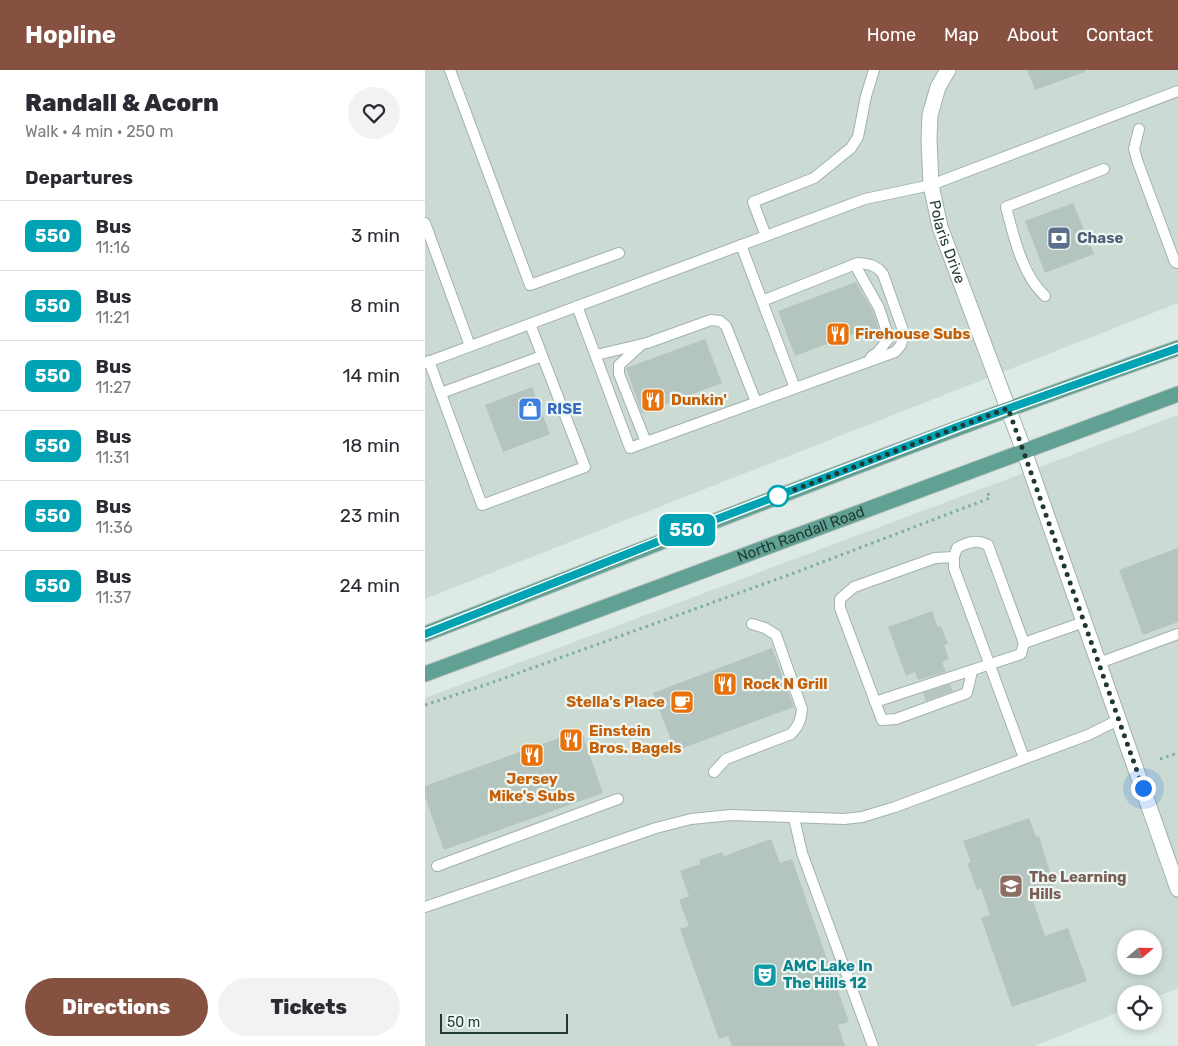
<!DOCTYPE html>
<meta charset="utf-8">
<style>
body{margin:0;font-family:Rubik,sans-serif;background:#f2f2f3;color:#2b2b33;height:100vh;display:flex;flex-direction:column;font-size:19px;white-space:nowrap}
*{box-sizing:border-box;margin:0}
p{font-size:16px;color:#7c7c81}
.icon{flex:none;width:28px;height:28px;fill:none;stroke:currentColor;stroke-width:2;stroke-linecap:round;stroke-linejoin:round}
.map{position:relative;flex:1;overflow:hidden}
.sheet{display:flex;flex-direction:column;background:#fff;width:425px}
.sheet>*{flex:none}
.badge{padding:0 10px;border-radius:8px;font-size:18px;line-height:32px}
.needle{width:32px;rotate:70deg}
.tools{position:absolute;left:692px;top:860px;display:grid;gap:10px}
.tools a{display:grid;place-items:center;width:45px;height:45px;border-radius:50%;background:#fff;box-shadow:0 2px 8px #0003;font-size:25px}
.scale{position:absolute;left:15px;bottom:12px;width:128px;box-sizing:border-box;padding-left:5px;border:2px solid #1f3a34;border-top:0;font-size:14px;line-height:18px;white-space:nowrap;color:#1f3a34;-webkit-text-stroke:4px #eef7f3;paint-order:stroke}
.you{position:absolute;width:25px;height:25px;margin:-12px;border:4px solid #fff;border-radius:50%;background:#1a73e8;box-shadow:0 0 0 8px #1a73e833}
.map>.badge{position:absolute;translate:-50% -50%;box-shadow:0 0 0 2px #fff}
h2{padding:0 25px;font-size:19px;line-height:45px}
.round{display:grid;place-items:center;flex:none;width:52px;height:52px;border-radius:26px;background:#f2f2f3}
.overview{display:flex;align-items:center;justify-content:space-between;height:85px;padding:0 25px}
h1{font-size:24px;font-weight:800;line-height:38px}
.cta{display:flex;gap:10px;margin-top:auto;padding:10px 25px}
.cta a{flex:1;height:58px;border-radius:30px;background:#865140;color:#fff;font-size:20px;font-weight:800;line-height:58px;text-align:center}
.cta a+a{background:#f2f2f3;color:#2b2b33}
ul{padding:0;list-style:none}
li{display:flex;align-items:center;gap:15px;height:70px;padding:0 25px;border-top:1px solid #e1e1e2}
li div{flex:1}
li b{display:block;font-size:19px}
li em{font-style:normal}
li .badge{min-width:55px;font-weight:700;text-align:center}
header{display:flex;align-items:center;gap:30px;box-sizing:border-box;height:70px;padding:0 25px;background:#865140;color:#fff}
header strong{font-size:24px}
nav{display:flex;gap:28px;margin-inline-start:auto;font-size:18px}
main{display:flex;flex:1;min-height:0}
.map>svg:first-child{display:block}
.built{fill:#ccdad4;fill-rule:evenodd}
.building{fill:#b3c5be}
.lines{fill:none;stroke-linecap:round;stroke-linejoin:round}
.lane-casing{stroke:#a1b2ac;stroke-width:12}
.street-casing{stroke:#a1b2ac;stroke-width:17}
.primary-casing{stroke:#bcc4c2;stroke-width:17}
.path{stroke:#7dafa1;stroke-width:3;stroke-dasharray:2.5 4;stroke-linecap:butt}
.lane{stroke:#fff;stroke-width:10}
.street{stroke:#fff;stroke-width:15}
.primary{stroke:#61a193;stroke-width:15}
.line-casing{stroke:#fff;stroke-width:11}
.line{stroke:#00a3b4;stroke-width:8}
.walk{stroke:#1f3a34;stroke-width:5;stroke-dasharray:0 9}
.stop-dot{fill:#fff;stroke:#00a3b4;stroke-width:2.5}
.labels{text-anchor:middle;dominant-baseline:central;stroke-width:4.5;stroke-linejoin:round;paint-order:stroke}
.service-label{font-size:15px;font-weight:bold;fill:#4e5e75;stroke:#eef7f3;text-anchor:start}
.street-label{font-size:15px;fill:#1f3a34;stroke:#eef7f3}
.food-label{font-size:15px;font-weight:bold;fill:#c56008;stroke:#eef7f3;text-anchor:start}
.shop-label{font-size:15px;font-weight:bold;fill:#366cbe;stroke:#eef7f3;text-anchor:start}
.education-label{font-size:15px;font-weight:bold;fill:#785e54;stroke:#eef7f3;text-anchor:start}
.culture-label{font-size:15px;font-weight:bold;fill:#0d838f;stroke:#eef7f3;text-anchor:start}
</style>
<header>
<strong>Hopline</strong>
<nav><a>Home</a><a>Map</a><a>About</a><a>Contact</a></nav>
</header>
<main>
<section class="sheet">
<div class="overview"><div><h1>Randall &amp; Acorn</h1><p>Walk · 4 min · 250 m</p></div><a class="round"><svg class="icon" aria-label="heart" viewBox="0 0 24 24"><path d="M12 20l-8-8c-3-5 5-10 8-4 3-6 11-1 8 4z"/></svg></a></div>
<h2>Departures</h2>
<ul>
<li><span class="badge" style="background:#00a3b4;color:#fff">550</span><div><b>Bus</b><p>11:16</p></div><em>3 min</em></li>
<li><span class="badge" style="background:#00a3b4;color:#fff">550</span><div><b>Bus</b><p>11:21</p></div><em>8 min</em></li>
<li><span class="badge" style="background:#00a3b4;color:#fff">550</span><div><b>Bus</b><p>11:27</p></div><em>14 min</em></li>
<li><span class="badge" style="background:#00a3b4;color:#fff">550</span><div><b>Bus</b><p>11:31</p></div><em>18 min</em></li>
<li><span class="badge" style="background:#00a3b4;color:#fff">550</span><div><b>Bus</b><p>11:36</p></div><em>23 min</em></li>
<li><span class="badge" style="background:#00a3b4;color:#fff">550</span><div><b>Bus</b><p>11:37</p></div><em>24 min</em></li>
</ul>
<div class="cta"><a>Directions</a><a>Tickets</a></div>
</section>
<div class="map">
<svg width="753" height="976" viewBox="0 0 753 976">
<rect width="100%" height="100%" fill="#deeae5"/>
<!-- built -->
<g class="built">
<polygon points="0,0 753,0 753,233 0,529"/>
<path d="M 753,345 L 753,918 L 729,928 L 729,924 L 701,924 L 701,939 L 610,976 L 0,976 L 0,628 ZM 701,869 L 729,869 L 729,896 L 701,896 Z"/>
</g>
<!-- building -->
<g class="building">
<polygon points="602,0 660,0 660,2 610,20"/>
<polygon points="648,133 669,184 620,203 600,151"/>
<polygon points="431,212 448,241 454,259 433,267 431,263 370,286 353,241"/>
<polygon points="280,269 297,313 217,343 201,298"/>
<polygon points="107,317 125,364 78,382 60,335"/>
<polygon points="753,478 753,552 718,565 694,500"/>
<polygon points="507,541 513,557 516,556 523,574 519,575 524,589 517,592 521,602 493,610 490,602 481,606 463,557"/>
<polygon points="347,578 369,637 250,681 228,623"/>
<polygon points="525,614 528,621 501,631 498,623"/>
<polygon points="156,660 178,723 19,780 0,727 0,716"/>
<polygon points="604,748 611,767 614,766 630,820 607,828 620,866 643,858 662,911 587,937 556,848 565,845 556,818 552,820 542,793 546,792 538,771"/>
<polygon points="346,769 355,793 367,789 424,952 413,955 420,976 307,976 303,966 294,969 255,859 264,856 254,830 264,826 255,801 275,794 274,790 297,782 299,786"/>
</g>
<g class="lines">
<!-- lane casing -->
<g class="lane-casing">
<g id="lane">
<polyline points="25,0 105,215 194,183"/>
<polyline points="714,59 709,79 713,93 750,192 753,193"/>
<polyline points="0,153 45,276"/>
<polyline points="341,166 328,132 389,108 426,78 433,67 441,26 449,0"/>
<polyline points="316,175 370,318"/>
<polyline points="430,195 454,238 464,268 453,282 446,287"/>
<path d="M 620,226 C 597,205 589,167 581,137 L 679,99"/>
<path d="M 152,236 L 205,378 L 470,282 L 476,275 L 479,263 L 458,204 C 451,195 445,194 433,193 L 337,231"/>
<polyline points="216,275 194,295 194,304 221,372"/>
<polyline points="171,285 222,273 286,250 295,251 301,256 331,332"/>
<polyline points="4,291 57,435 160,397 105,254"/>
<polyline points="0,293 440,129 506,115 753,21"/>
<polyline points="16,323 117,286"/>
<polyline points="529,487 510,488 429,517 415,529 415,538 457,650 471,649 542,623 547,601"/>
<polyline points="674,593 753,564"/>
<polyline points="450,632 596,584 599,573"/>
<path d="M 599,688 L 529,498 L 529,487 L 532,478 C 543,472 552,469 563,475 L 599,573 L 659,552"/>
<path d="M 289,702 L 301,689 L 366,664 C 374,656 376,649 377,639 L 351,565 L 340,558 L 327,554"/>
<polyline points="369,748 377,783 448,976"/>
<polyline points="12,796 193,729"/>
<polyline points="0,837 231,758 266,749 306,745 419,749 437,747 470,737 663,665 695,649"/>
</g>
</g>
<!-- street casing -->
<g class="street-casing">
<g id="street">
<path id="s1" d="M 523,0 L 513,17 L 505,45 L 504,69 L 506,115 L 515,157 L 599,381 L 753,819"/>
</g>
</g>
<!-- primary casing -->
<g class="primary-casing">
<g id="primary">
<path d="M 0,564 C 250,467 500,367 753,278"/>
<path id="s2" d="M 0,604 L 753,324"/>
</g>
</g>
<!-- path -->
<g class="path">
<polyline points="0,635 63,614 369,503 565,428 562,421"/>
<polyline points="735,689 753,683"/>
</g>
<!-- lane -->
<use href="#lane" class="lane"/>
<!-- street -->
<use href="#street" class="street"/>
<!-- primary -->
<use href="#primary" class="primary"/>
</g>
<g class="lines">
<!-- line casing -->
<g class="line-casing">
<polyline id="line" points="0,564 232,472 537,355 753,278"/>
</g>
<!-- line -->
<use href="#line" class="line"/>
<!-- walk -->
<polyline class="walk" points="353,426 583,338 718,718"/>
</g>
<!-- icons -->
<defs>
<g id="bank-square" transform="scale(1.25)"><rect x="-9" y="-9" width="18" height="18" rx="4" fill="#5c6f8a" stroke="#eef7f3"/><path d="M-6-4H6V4H-6ZM0-2.3a2.3 2.3 0 1 0 0 4.6a2.3 2.3 0 1 0 0-4.6Z" fill="#fff"/></g>
<g id="restaurant-square" transform="scale(1.25)"><rect x="-9" y="-9" width="18" height="18" rx="4" fill="#e8710a" stroke="#eef7f3"/><path d="M-5-6h1v4h1v-4h1v4h1v-4h1v5L-1.5 .5V6h-2V.5L-5-1ZM5-6V6H3V1.5H1.5Q1.5-4 5-6Z" fill="#fff"/></g>
<g id="shop-square" transform="scale(1.25)"><rect x="-9" y="-9" width="18" height="18" rx="4" fill="#3f7fe0" stroke="#eef7f3"/><path d="M-5-2.5h2.3a2.7 3.5 0 0 1 5.4 0H5L5.5 6h-11ZM-1.5-2.5h3a1.5 2.3 0 0 0-3 0Z" fill="#fff"/></g>
<g id="cafe-square" transform="scale(1.25)"><rect x="-9" y="-9" width="18" height="18" rx="4" fill="#e8710a" stroke="#eef7f3"/><path d="M-5.5-4.5H6V0H3Q3 3.5 0 3.5H-2.5Q-5.5 3.5-5.5 0ZM3-3.2v2h1.7v-2ZM-6 4.5H4V6H-6Z" fill="#fff"/></g>
<g id="school-square" transform="scale(1.25)"><rect x="-9" y="-9" width="18" height="18" rx="4" fill="#8d6e63" stroke="#eef7f3"/><path d="M0-5L7-2L0 1L-7-2ZM-4 1L0 2.5L4 1V4Q0 6-4 4Z" fill="#fff"/></g>
<g id="theatre-square" transform="scale(1.25)"><rect x="-9" y="-9" width="18" height="18" rx="4" fill="#0f9aa8" stroke="#eef7f3"/><path d="M-5-5.5Q0-4 5-5.5V0Q5 5 0 6Q-5 5-5 0ZM-3.3-2.5H-1v1.5H-3.3ZM1-2.5H3.3v1.5H1ZM-2.8 1Q0 5.5 2.8 1Z" fill="#fff"/></g>
</defs>
<g fill-rule="evenodd">
<use href="#bank-square" x="634" y="168"/>
<use href="#restaurant-square" x="413" y="264"/>
<use href="#restaurant-square" x="228" y="330"/>
<use href="#shop-square" x="105" y="339"/>
<use href="#restaurant-square" x="300" y="614"/>
<use href="#cafe-square" x="257" y="632"/>
<use href="#restaurant-square" x="146" y="670"/>
<use href="#restaurant-square" x="107" y="685"/>
<use href="#school-square" x="586" y="816"/>
<use href="#theatre-square" x="340" y="905"/>
</g>
<!-- markers -->
<circle class="stop-dot" cx="353" cy="426" r="10"/>
<g class="labels">
<!-- service labels -->
<g class="service-label">
<text x="652" y="168">Chase</text>
</g>
<!-- street labels -->
<g class="street-label">
<text stroke="none"><textPath href="#s1" startOffset="178">Polaris Drive</textPath></text>
<text stroke="none"><textPath href="#s2" startOffset="401">North Randall Road</textPath></text>
</g>
<!-- food labels -->
<g class="food-label">
<text x="430" y="264">Firehouse Subs</text>
<text x="246" y="330">Dunkin'</text>
<text x="318" y="614">Rock N Grill</text>
<text x="240" y="632" text-anchor="end">Stella's Place</text>
<text x="164" y="661">Einstein<tspan x="164" dy="17">Bros. Bagels</tspan></text>
<text x="107" y="709" text-anchor="middle">Jersey<tspan x="107" dy="17">Mike's Subs</tspan></text>
</g>
<!-- shop labels -->
<g class="shop-label">
<text x="122" y="339">RISE</text>
</g>
<!-- education labels -->
<g class="education-label">
<text x="604" y="807">The Learning<tspan x="604" dy="17">Hills</tspan></text>
</g>
<!-- culture labels -->
<g class="culture-label">
<text x="358" y="896">AMC Lake In<tspan x="358" dy="17">The Hills 12</tspan></text>
</g>
</g>
</svg>
<div class="tools">
<a><svg class="needle" viewBox="-14 -14 28 28"><path d="M0-13l5 13h-10z" fill="#e53935"/><path d="M0 13l5-13h-10z" fill="#7c7c81"/></svg></a>
<a><svg class="icon" aria-label="locate" viewBox="0 0 24 24"><circle cx="12" cy="12" r="6"/><path d="M12 2v4M12 18v4M2 12h4M18 12h4"/></svg></a>
</div>
<div class="scale">50 m</div>
<div class="you" style="left:718px;top:718px"></div>
<b class="badge" style="left:262px;top:460px;background:#00a3b4;color:#fff">550</b>
</div>
</main>
